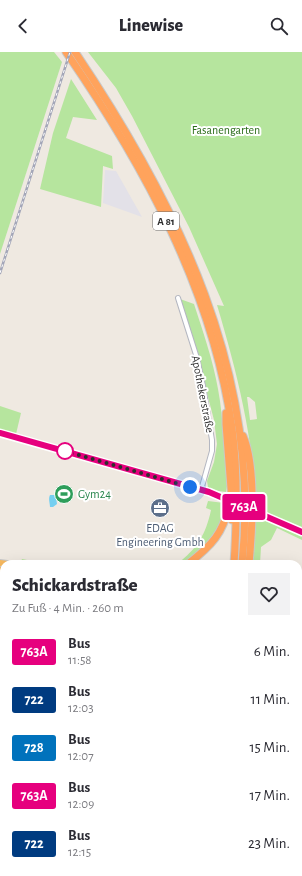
<!DOCTYPE html>
<html lang="de">
<meta charset="utf-8">
<style>
body{margin:0;font-family:"Alegreya Sans",sans-serif;background:#f2f2f3;color:#2b2b33;height:100vh;display:flex;flex-direction:column;font-size:15px;white-space:nowrap}
*{box-sizing:border-box;margin:0}
p{font-size:13px;color:#7c7c81}
.icon{flex:none;width:22px;height:22px;fill:none;stroke:currentColor;stroke-width:2;stroke-linecap:round;stroke-linejoin:round}
.map{position:relative;flex:1;overflow:hidden}
.side{position:absolute;left:0px;top:508px;width:302px;height:316px;display:flex;flex-direction:column;background:#fff;border-radius:12px 12px 0 0;box-shadow:0 4px 16px #0002}
.side>*{flex:none}
.badge{padding:0 8px;border-radius:3px;font-size:14px;line-height:26px}
.you{position:absolute;width:20px;height:20px;margin:-10px;border:3px solid #fff;border-radius:50%;background:#1a73e8;box-shadow:0 0 0 6px #1a73e833}
.map>.badge{position:absolute;translate:-50% -50%;box-shadow:0 0 0 2px #fff}
.round{display:grid;place-items:center;flex:none;width:42px;height:42px;border-radius:0px;background:#f2f2f3}
.summary{display:flex;align-items:center;justify-content:space-between;height:68px;padding:0 12px}
h1{font-size:19px;font-weight:800;line-height:30px}
ul{padding:0;list-style:none}
li{display:flex;align-items:center;gap:12px;height:48px;padding:0 12px}
li div{flex:1}
li b{display:block;font-size:15px}
li em{font-style:normal}
li .badge{min-width:44px;font-weight:700;text-align:center}
header{display:flex;justify-content:space-between;align-items:center;height:52px;padding:0 12px;background:#fff;font-size:18px;font-weight:800}
.map>svg:first-child{display:block}
.industrial{fill:#e3e1e8}
.green{fill:#b6e59e;fill-rule:evenodd}
.water{fill:#75cff0}
.lines{fill:none;stroke-linecap:round;stroke-linejoin:round}
.stream{stroke:#75cff0;stroke-width:1}
.minor-casing{stroke:#b4b7c1;stroke-width:6}
.tertiary-casing{stroke:#b4b7c1;stroke-width:6}
.trunk-casing{stroke:#c9c9c9;stroke-width:8}
.motorway-casing{stroke:#c9c9c9;stroke-width:9}
.minor{stroke:#fff;stroke-width:4}
.tertiary{stroke:#fff;stroke-width:4.5}
.trunk{stroke:#f8ba60;stroke-width:6}
.motorway{stroke:#ffa35c;stroke-width:7}
.rail-casing{stroke:#a3a6b8;stroke-width:2.5}
.rail{stroke:#fff;stroke-width:1;stroke-dasharray:3;stroke-linecap:butt}
.line-casing{stroke:#fff;stroke-width:9}
.line{stroke:#e6007e;stroke-width:6}
.walk{stroke:#2e2e2e;stroke-width:4;stroke-dasharray:0 7.2}
.stop-dot{fill:#fff;stroke:#e6007e;stroke-width:2}
.labels{text-anchor:middle;dominant-baseline:central;stroke-width:4;stroke-linejoin:round;paint-order:stroke}
.shield{fill:#fff;stroke:#6d6d6d;stroke-width:1}
.shield-label{font-size:11px;font-weight:bold;fill:#2e2e2e}
.park-label{font-size:12px;fill:#2c6e1b;stroke:#fff}
.street-label{font-size:12px;fill:#2e2e2e;stroke:#fff}
.leisure-label{font-size:12px;fill:#27864d;stroke:#fff;text-anchor:start}
.service-label{font-size:12px;fill:#4e5e75;stroke:#fff}
</style>
<header><svg class="icon" aria-label="back" viewBox="0 0 24 24"><path d="M15 5l-7 7 7 7"/></svg>Linewise<svg class="icon" aria-label="search" viewBox="0 0 24 24"><circle cx="10" cy="10" r="6"/><path d="M15 15l6 6"/></svg></header>
<div class="map">
<svg width="302" height="824" viewBox="0 0 302 824">
<rect width="100%" height="100%" fill="#efe9e1"/>
<!-- industrial -->
<polygon class="industrial" points="105,118 116,119 142,165 103,151"/>
<!-- green -->
<g class="green">
<polygon points="0,0 54,0 62,10 0,202"/>
<path d="M 88,0 L 302,0 L 302,479 L 256,457 C 254,388 237,320 217,253 L 224,254 L 189,175 L 132,64 L 116,36 ZM 247,345 L 249,345 L 255,350 L 257,367 L 250,368 Z"/>
<polygon points="71,27 97,68 73,65 66,86 112,104 113,117 103,114 101,155 40,137 53,81"/>
<path d="M 180,247 L 194,252 C 203,280 213,308 218,337 C 224,369 224,402 227,434 L 226,440 L 211,438 L 208,435 L 207,429 L 214,410 L 217,392 L 214,368 L 202,322 Z"/>
<polygon points="0,354 21,361 16,382 0,377"/>
<path d="M 208,449 L 224,451 L 223,455 L 226,456 L 217,483 L 186,512 L 177,512 C 197,497 206,482 211,458 L 206,456 Z"/>
<polygon points="256,464 302,483 302,488 277,476 271,488 261,495 260,512 251,512"/>
<polygon points="22,507 47,512 20,512"/>
<polygon points="298,696 302,697 302,721 298,719"/>
</g>
<!-- water -->
<path class="water" d="M 50,443 L 55,443 L 56,445 L 57,452 L 53,455 L 50,455 C 50,451 48,447 50,443 Z"/>
<g class="lines">
<!-- stream -->
<polyline class="stream" points="139,824 142,820"/>
<!-- minor casing -->
<g class="minor-casing">
<g id="minor">
<polyline points="178,246 197,306 203,334 212,388 212,399 201,438"/>
<polyline points="0,624 4,626"/>
<polyline points="0,774 4,768"/>
</g>
</g>
<!-- tertiary casing -->
<g class="tertiary-casing">
<g id="tertiary">
<polyline points="0,381 205,439 225,447"/>
<polyline points="255,460 302,480"/>
</g>
</g>
<!-- trunk casing -->
<g class="trunk-casing">
<g id="trunk">
<polyline points="0,511 7,512"/>
<polyline points="0,518 4,519"/>
<polyline points="298,659 302,663"/>
<polyline points="298,666 302,670"/>
<polyline points="298,675 302,678"/>
<polyline points="298,681 302,685"/>
</g>
</g>
<!-- motorway casing -->
<g class="motorway-casing">
<g id="motorway">
<path d="M 66,0 C 144,113 213,239 232,376 C 238,421 237,466 234,512"/>
<path d="M 75,0 C 178,153 262,323 242,512"/>
<polyline points="226,361 226,372 232,449 232,468"/>
<path d="M 243,384 C 256,414 252,479 249,512"/>
<path d="M 188,512 C 211,494 224,481 229,452"/>
<path d="M 298,589 C 302,606 298,624 302,641"/>
<polyline points="298,693 302,695"/>
<polyline points="125,824 127,820"/>
<polyline points="131,824 133,820"/>
</g>
</g>
<!-- minor -->
<use href="#minor" class="minor"/>
<!-- tertiary -->
<use href="#tertiary" class="tertiary"/>
<!-- trunk -->
<use href="#trunk" class="trunk"/>
<!-- motorway -->
<use href="#motorway" class="motorway"/>
<!-- rail casing -->
<g class="rail-casing">
<g id="rail">
<polyline points="0,221 70,0"/>
<polyline points="0,532 4,533"/>
</g>
</g>
<!-- rail -->
<use href="#rail" class="rail"/>
</g>
<g class="lines">
<!-- line casing -->
<g class="line-casing">
<polyline id="line" points="0,381 209,440 302,480"/>
</g>
<!-- line -->
<use href="#line" class="line"/>
<!-- walk -->
<polyline class="walk" points="65,399 190,435"/>
</g>
<!-- icons -->
<defs>
<g id="stadium-disc" transform="scale(1)"><circle r="9.5" fill="#2e9e5b" stroke="#fff"/><path d="M0-5a6.5 5 0 1 0 0 10a6.5 5 0 1 0 0-10ZM-3.5-1.8h7v3.6h-7Z" fill="#fff"/></g>
<g id="office-disc" transform="scale(1)"><circle r="9.5" fill="#5c6f8a" stroke="#fff"/><path d="M-6-3h4V-5.5h4V-3h4V5H-6ZM-1-4.5V-3h2v-1.5ZM-6 0V1H6V0Z" fill="#fff"/></g>
</defs>
<g fill-rule="evenodd">
<use href="#stadium-disc" x="64" y="442"/>
<use href="#office-disc" x="160" y="456"/>
</g>
<!-- markers -->
<circle class="stop-dot" cx="65" cy="399" r="8"/>
<g class="labels">
<!-- shield labels -->
<rect class="shield" x="153" y="160" width="26" height="18" rx="3"/>
<g class="shield-label">
<text x="166" y="169">A 81</text>
</g>
<!-- park labels -->
<g class="park-label">
<text x="226" y="78">Fasanengarten</text>
</g>
<!-- street labels -->
<g class="street-label">
<text transform="translate(203 342) rotate(79)">Apothekerstraße</text>
</g>
<!-- leisure labels -->
<g class="leisure-label">
<text x="78" y="442">Gym24</text>
</g>
<!-- service labels -->
<g class="service-label">
<text x="160" y="476">EDAG<tspan x="160" dy="14">Engineering Gmbh</tspan></text>
</g>
</g>
</svg>
<div class="you" style="left:190px;top:435px"></div>
<b class="badge" style="left:244px;top:455px;background:#e6007e;color:#fff">763A</b>
<section class="side">
<div class="summary"><div><h1>Schickardstraße</h1><p>Zu Fuß · 4 Min. · 260 m</p></div><a class="round"><svg class="icon" aria-label="heart" viewBox="0 0 24 24"><path d="M12 20l-8-8c-3-5 5-10 8-4 3-6 11-1 8 4z"/></svg></a></div>
<ul>
<li><span class="badge" style="background:#e6007e;color:#fff">763A</span><div><b>Bus</b><p>11:58</p></div><em>6 Min.</em></li>
<li><span class="badge" style="background:#003b80;color:#fff">722</span><div><b>Bus</b><p>12:03</p></div><em>11 Min.</em></li>
<li><span class="badge" style="background:#0072bc;color:#fff">728</span><div><b>Bus</b><p>12:07</p></div><em>15 Min.</em></li>
<li><span class="badge" style="background:#e6007e;color:#fff">763A</span><div><b>Bus</b><p>12:09</p></div><em>17 Min.</em></li>
<li><span class="badge" style="background:#003b80;color:#fff">722</span><div><b>Bus</b><p>12:15</p></div><em>23 Min.</em></li>
</ul>
</section>
</div>
